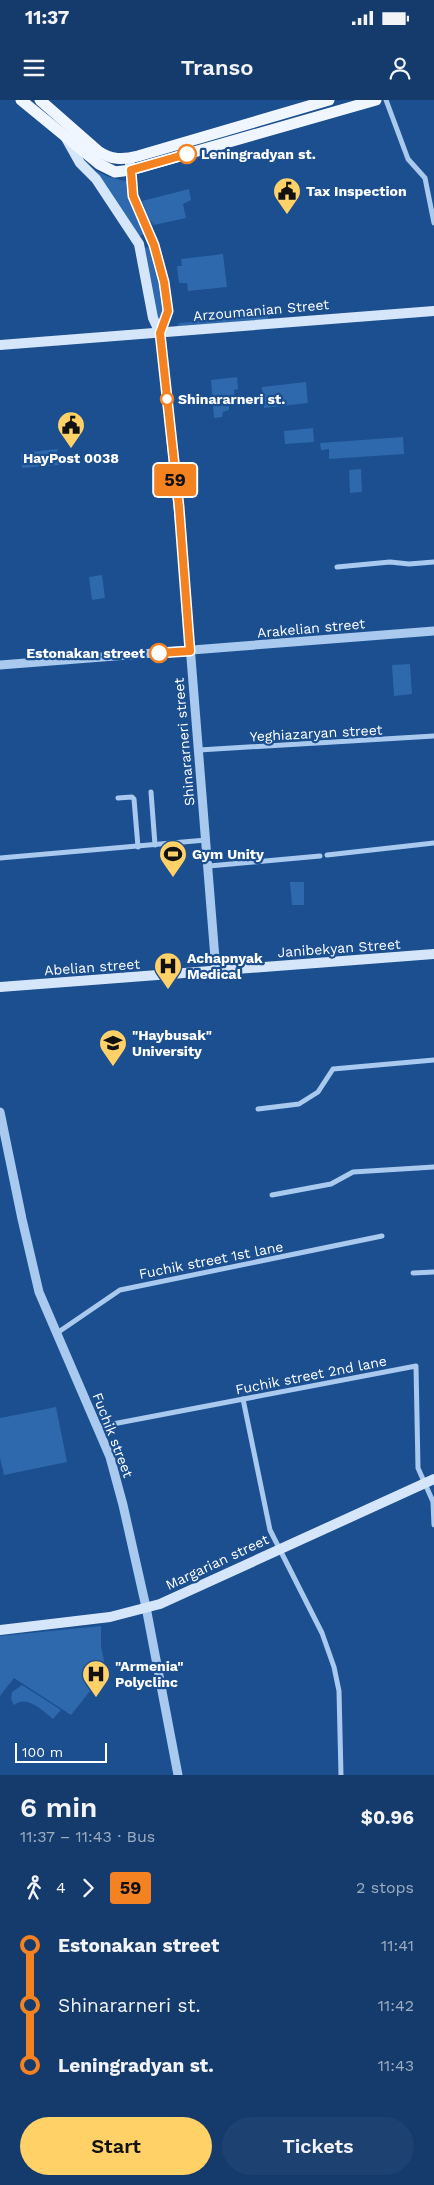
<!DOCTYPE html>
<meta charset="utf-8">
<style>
body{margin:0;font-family:"Work Sans",sans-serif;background:#1d4271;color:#f1f3f6;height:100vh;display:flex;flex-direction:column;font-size:19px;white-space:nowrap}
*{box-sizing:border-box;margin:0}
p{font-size:16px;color:#9dadc1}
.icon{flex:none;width:28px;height:28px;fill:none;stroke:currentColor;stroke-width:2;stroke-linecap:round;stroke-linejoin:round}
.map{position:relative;height:1675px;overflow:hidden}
.panel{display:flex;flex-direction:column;background:#143b6b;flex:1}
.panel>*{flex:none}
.badge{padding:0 10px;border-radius:4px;font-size:18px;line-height:32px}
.scale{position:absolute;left:15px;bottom:12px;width:92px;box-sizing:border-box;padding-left:5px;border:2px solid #fff;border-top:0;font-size:14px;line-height:18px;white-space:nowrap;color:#fff;-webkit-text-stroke:4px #1b4f8f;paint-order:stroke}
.map>.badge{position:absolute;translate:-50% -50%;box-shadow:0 0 0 2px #fff}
.legs{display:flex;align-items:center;gap:8px;height:55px;padding:0 20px;font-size:16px}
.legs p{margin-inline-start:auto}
.summary{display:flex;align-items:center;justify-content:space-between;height:85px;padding:0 20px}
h1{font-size:28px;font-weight:600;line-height:38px}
.action{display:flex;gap:10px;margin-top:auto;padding:10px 20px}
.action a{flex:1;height:58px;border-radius:30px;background:#ffd166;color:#111;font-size:20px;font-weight:600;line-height:58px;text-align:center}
.action a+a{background:#1d4271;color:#f1f3f6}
ul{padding:0 20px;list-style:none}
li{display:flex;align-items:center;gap:18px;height:60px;font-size:19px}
li i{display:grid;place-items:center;width:8px;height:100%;margin:0 6px;background:currentColor}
li i::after{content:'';width:12px;height:12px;margin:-6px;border:4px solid;border-radius:50%;background:#143b6b}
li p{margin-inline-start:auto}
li:first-child i{background:linear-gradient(#0000 50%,currentColor 0)}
li:last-child i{background:linear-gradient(currentColor 50%,#0000 0)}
.status{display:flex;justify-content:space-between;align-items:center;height:35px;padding:0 25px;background:#143b6b;direction:ltr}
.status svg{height:14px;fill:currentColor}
header{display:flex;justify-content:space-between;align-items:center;height:65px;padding:0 20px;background:#143b6b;font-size:22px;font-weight:600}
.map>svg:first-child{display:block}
.green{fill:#2e69ad}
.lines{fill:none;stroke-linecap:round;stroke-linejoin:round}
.minor{stroke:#a9c9ee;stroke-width:5}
.tertiary{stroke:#a9c9ee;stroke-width:9}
.secondary{stroke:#d6e6fa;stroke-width:10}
.primary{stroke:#f0f6ff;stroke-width:11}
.line-1-casing{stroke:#fff;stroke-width:11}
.line-1{stroke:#f58220;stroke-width:8}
.stop-1-dot{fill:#fff;stroke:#f58220;stroke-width:2.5}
.labels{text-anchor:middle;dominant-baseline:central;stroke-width:4.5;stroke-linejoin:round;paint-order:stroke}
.stop-label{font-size:14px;font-weight:bold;fill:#fff;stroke:#1b4f8f;text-anchor:start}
.poi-label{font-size:14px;font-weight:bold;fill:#fff;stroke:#1b4f8f;text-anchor:start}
.street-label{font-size:14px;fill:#fff;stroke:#1b4f8f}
</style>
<div class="status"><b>11:37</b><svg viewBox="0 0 49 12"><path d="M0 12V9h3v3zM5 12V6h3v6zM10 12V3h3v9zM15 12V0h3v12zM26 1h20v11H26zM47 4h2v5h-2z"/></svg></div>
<header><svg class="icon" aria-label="menu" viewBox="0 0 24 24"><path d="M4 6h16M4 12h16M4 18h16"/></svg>Transo<svg class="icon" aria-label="person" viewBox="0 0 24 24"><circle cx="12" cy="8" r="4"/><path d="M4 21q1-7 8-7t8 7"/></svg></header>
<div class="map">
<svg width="434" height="1675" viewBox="0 0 434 1675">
<rect width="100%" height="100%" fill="#1b4f8f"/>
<!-- green -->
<g class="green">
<polygon points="96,71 109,77 129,82 144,134 140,136 138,134"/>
<polygon points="189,89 191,100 183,104 186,118 154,125 148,118 142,101"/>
<path d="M 148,147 C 159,154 163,202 165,216 L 161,220 L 156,217 L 144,148 Z"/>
<polygon points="223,154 227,187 188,191 187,183 179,183 177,166 182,166 181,159"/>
<polygon points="268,215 268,219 176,227 179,223"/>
<polygon points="237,277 238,289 234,290 235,306 229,306 229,310 223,312 222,317 214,318 211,280"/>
<polygon points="306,282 308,303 264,308 262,287"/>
<polygon points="313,328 314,342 285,344 284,331"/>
<polygon points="403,337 404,354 329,359 329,349 321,350 320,343"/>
<polygon points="57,349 59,365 22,368 21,353"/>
<polygon points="361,369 362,392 350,393 349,370"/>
<polygon points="102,475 105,498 92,500 89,477"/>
<polygon points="410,564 412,594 394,596 392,565"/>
<polygon points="290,782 304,782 304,805 292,805"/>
<polygon points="56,1307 67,1362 4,1375 0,1358 0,1318"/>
<polygon points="101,1526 101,1546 106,1571 71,1615 14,1578 0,1596 0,1536"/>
<path d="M 22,1585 L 61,1610 L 53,1619 C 43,1611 27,1594 14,1605 L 11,1599 L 12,1592 Z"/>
</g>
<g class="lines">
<!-- minor -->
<g class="minor">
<polyline points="386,0 408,59 425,78 434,123"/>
<polyline points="337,467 390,462 409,464 434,462"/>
<polyline points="199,650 434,636"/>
<polyline points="151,692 155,745"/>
<polyline points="118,698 132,697 134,699 138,747"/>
<polyline points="327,755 434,743"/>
<polyline points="0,758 206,740"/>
<polyline points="209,766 320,756"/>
<polyline points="258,1009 299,1004 318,992 333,969 434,960"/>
<polyline points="272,1095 331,1084 353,1072 434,1067"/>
<polyline points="413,1173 434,1172"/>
<polyline points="57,1233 120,1190 382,1136"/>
<polyline points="243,1299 270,1430 322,1533 334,1567 339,1591 341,1675"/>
<polyline points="97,1327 416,1266 418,1368 434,1404"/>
<polyline points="433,1403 434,1425"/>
</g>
<!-- tertiary -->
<g class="tertiary">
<polyline points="160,233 182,445 216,871"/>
<polyline points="0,565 434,531"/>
<polyline points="0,1012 22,1119 39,1192 110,1357 123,1405 146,1507 178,1675"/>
</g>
<!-- secondary -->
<g class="secondary">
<polyline points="66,38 80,63 96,79 139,144 153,218 160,233"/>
<polyline points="130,64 133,96 154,145 164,182 168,211 160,233"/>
<polyline points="0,245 434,211"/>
<polyline points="0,887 434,854"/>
<polyline points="0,1530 110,1517 160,1504 434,1379"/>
</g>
<!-- primary -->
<g class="primary">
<polyline points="21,0 99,64 115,72 131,70 376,0"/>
<path d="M 40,0 L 98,51 C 111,60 123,60 138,56 L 329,0"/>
</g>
</g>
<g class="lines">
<!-- line-1 casing -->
<g class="line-1-casing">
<polyline id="line-1" points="159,553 190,551 179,407 160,233 168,211 164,182 154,145 133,96 131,70 187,54"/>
</g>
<!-- line-1 -->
<use href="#line-1" class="line-1"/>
</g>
<!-- icons -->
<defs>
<g id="civic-pin" transform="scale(1.4375)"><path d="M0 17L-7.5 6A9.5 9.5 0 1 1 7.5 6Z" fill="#ffd166" stroke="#1b4f8f"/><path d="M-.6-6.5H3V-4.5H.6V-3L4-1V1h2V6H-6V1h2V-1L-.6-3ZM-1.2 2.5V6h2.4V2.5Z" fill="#111"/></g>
<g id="stadium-pin" transform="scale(1.4375)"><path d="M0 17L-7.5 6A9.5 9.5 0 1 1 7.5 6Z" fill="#ffd166" stroke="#1b4f8f"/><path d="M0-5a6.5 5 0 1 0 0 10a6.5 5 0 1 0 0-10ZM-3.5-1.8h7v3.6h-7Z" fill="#111"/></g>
<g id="hospital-pin" transform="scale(1.4375)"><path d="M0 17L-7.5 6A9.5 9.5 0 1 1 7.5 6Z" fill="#ffd166" stroke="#1b4f8f"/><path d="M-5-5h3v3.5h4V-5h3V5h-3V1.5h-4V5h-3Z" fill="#111"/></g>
<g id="university-pin" transform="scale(1.4375)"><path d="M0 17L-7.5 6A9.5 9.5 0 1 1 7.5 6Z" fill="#ffd166" stroke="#1b4f8f"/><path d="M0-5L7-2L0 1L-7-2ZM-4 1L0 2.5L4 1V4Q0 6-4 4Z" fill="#111"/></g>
</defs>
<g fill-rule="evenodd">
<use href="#civic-pin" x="287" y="91"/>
<use href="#civic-pin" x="71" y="325"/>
<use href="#stadium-pin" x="173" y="754"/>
<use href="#hospital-pin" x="168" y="866"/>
<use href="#university-pin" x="113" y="943"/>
<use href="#hospital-pin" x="96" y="1574"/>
</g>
<!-- markers -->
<g class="stop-1-dot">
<circle cx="187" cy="54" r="9"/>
<circle cx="167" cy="299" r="6"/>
<circle cx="159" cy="553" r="9"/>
</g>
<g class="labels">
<!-- stop labels -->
<g class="stop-label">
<text x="201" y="54">Leningradyan st.</text>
<text x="178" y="299">Shinararneri st.</text>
<text x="145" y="553" text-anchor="end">Estonakan street</text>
</g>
<!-- poi labels -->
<g class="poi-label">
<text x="306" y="91">Tax Inspection</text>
<text x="71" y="358" text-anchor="middle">HayPost 0038</text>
<text x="192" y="754">Gym Unity</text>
<text x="187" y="858">Achapnyak<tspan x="187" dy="16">Medical</tspan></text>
<text x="132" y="935">"Haybusak"<tspan x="132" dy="16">University</tspan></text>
<text x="115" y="1566">"Armenia"<tspan x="115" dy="16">Polyclinc</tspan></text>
</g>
<!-- street labels -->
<g class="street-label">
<text transform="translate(261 210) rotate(-5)">Arzoumanian Street</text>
<text transform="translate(311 528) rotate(-5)">Arakelian street</text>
<text transform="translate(316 633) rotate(-3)">Yeghiazaryan street</text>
<text transform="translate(184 642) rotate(-95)">Shinararneri street</text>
<text transform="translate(339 848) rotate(-4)">Janibekyan Street</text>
<text transform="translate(92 867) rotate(-4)">Abelian street</text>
<text transform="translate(211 1160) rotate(-11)">Fuchik street 1st lane</text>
<text transform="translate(311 1275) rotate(-11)">Fuchik street 2nd lane</text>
<text transform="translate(113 1335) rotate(69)">Fuchik street</text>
<text transform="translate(217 1462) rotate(-25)">Margarian street</text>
</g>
</g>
</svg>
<div class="scale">100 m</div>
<b class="badge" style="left:175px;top:380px;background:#f58220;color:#111">59</b>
</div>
<section class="panel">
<div class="summary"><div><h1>6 min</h1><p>11:37 – 11:43 · Bus</p></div><b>$0.96</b></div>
<div class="legs"><svg class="icon" aria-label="walk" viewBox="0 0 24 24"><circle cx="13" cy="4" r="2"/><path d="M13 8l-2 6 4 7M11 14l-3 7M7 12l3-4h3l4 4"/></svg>4<svg class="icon" aria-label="forward" viewBox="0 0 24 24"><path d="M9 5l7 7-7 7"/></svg><b class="badge" style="background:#f58220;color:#111">59</b><p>2 stops</p></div>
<ul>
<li><i style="color:#f58220"></i><b>Estonakan street</b><p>11:41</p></li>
<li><i style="color:#f58220"></i><span>Shinararneri st.</span><p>11:42</p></li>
<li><i style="color:#f58220"></i><b>Leningradyan st.</b><p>11:43</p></li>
</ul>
<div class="action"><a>Start</a><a>Tickets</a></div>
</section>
